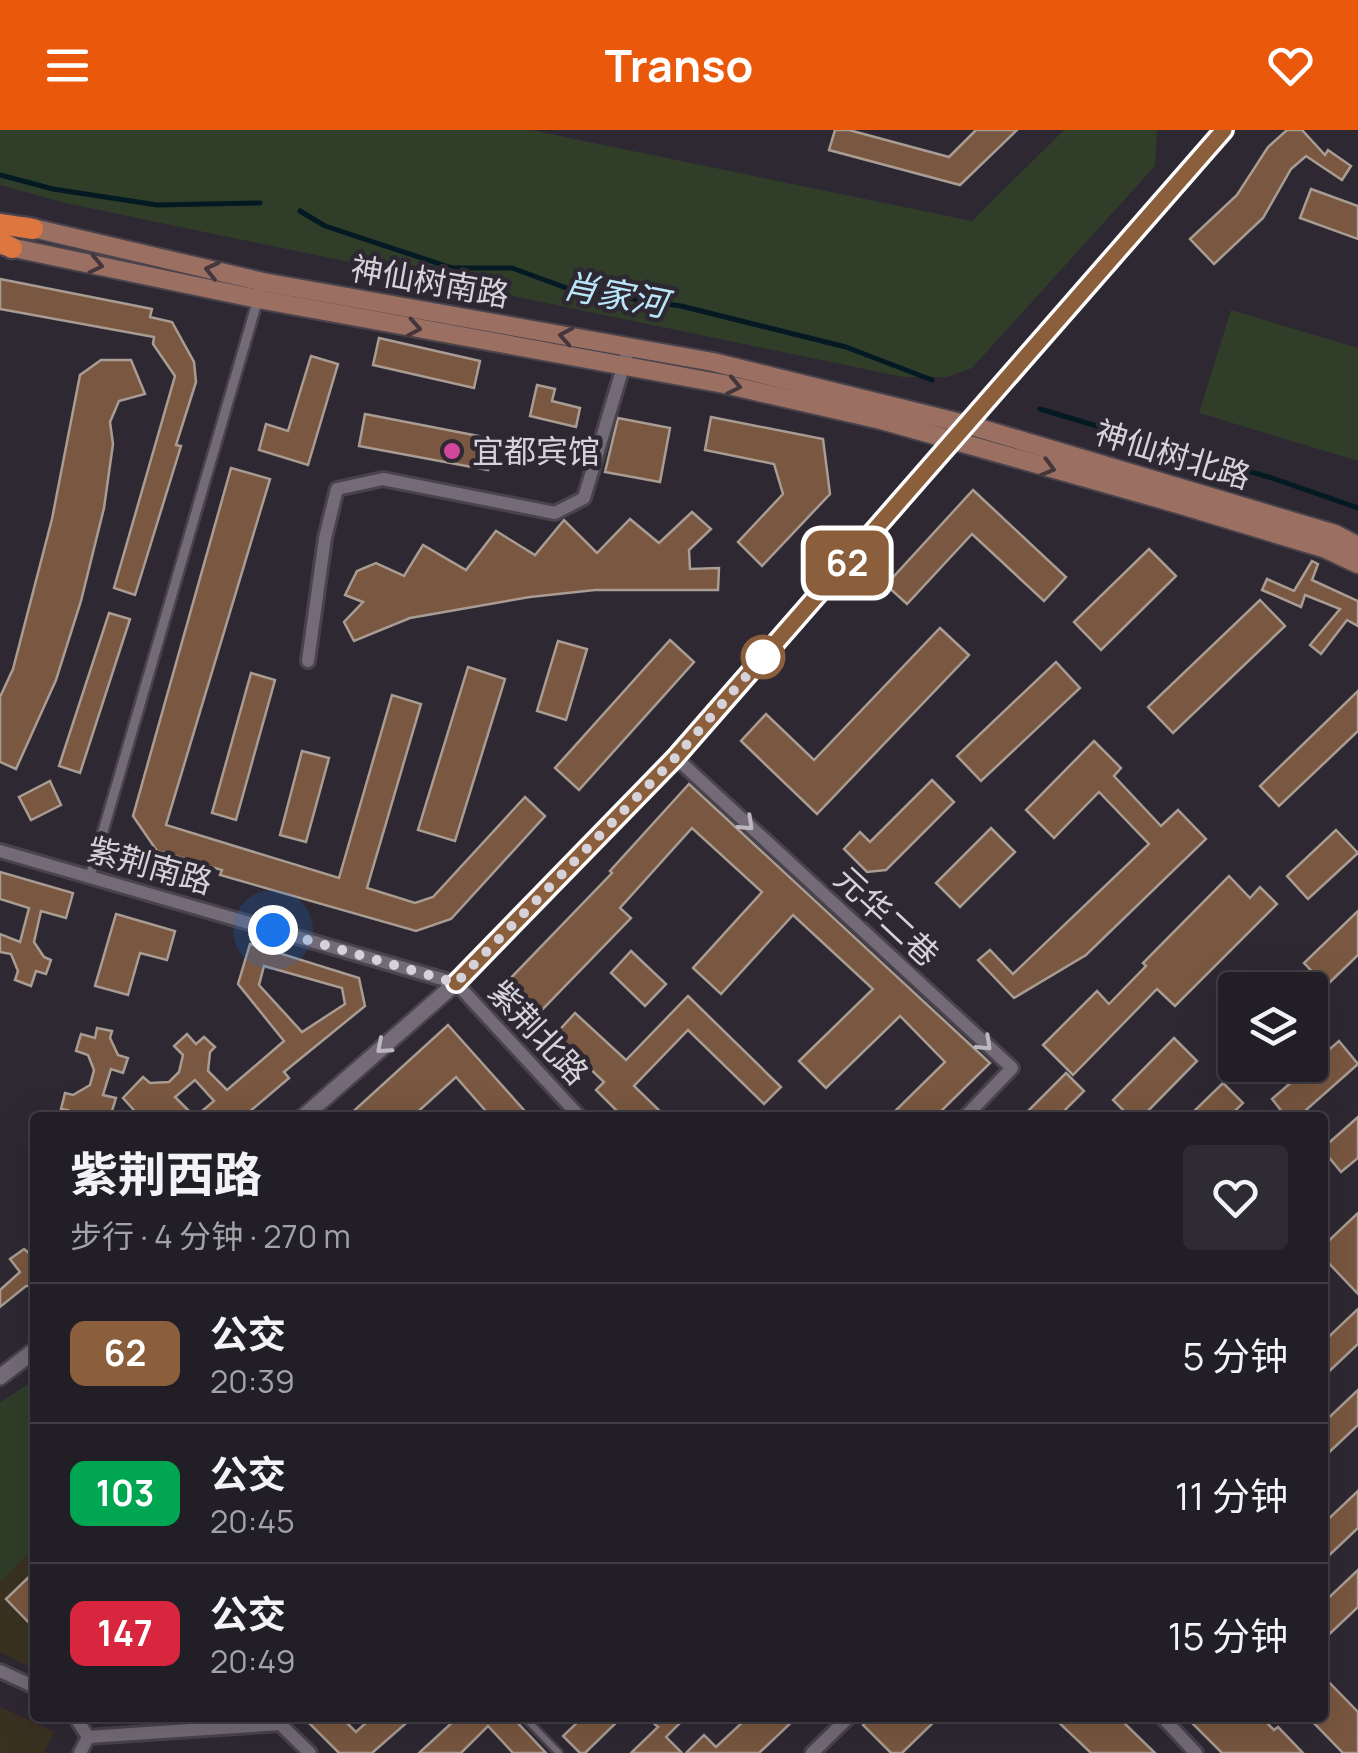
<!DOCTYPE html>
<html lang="zh">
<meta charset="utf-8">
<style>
body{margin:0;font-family:Manrope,"Noto Sans SC",sans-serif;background:#2e2b32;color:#f1f3f6;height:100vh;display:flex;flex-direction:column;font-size:38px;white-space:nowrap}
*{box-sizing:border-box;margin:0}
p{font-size:32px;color:#a2a2a7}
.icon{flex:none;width:55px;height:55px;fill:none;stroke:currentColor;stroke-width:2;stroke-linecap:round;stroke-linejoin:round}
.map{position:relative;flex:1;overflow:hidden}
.panel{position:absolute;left:30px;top:982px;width:1298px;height:610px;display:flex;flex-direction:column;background:#221e26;border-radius:10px;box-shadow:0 10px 40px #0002,0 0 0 2px #3f3c43}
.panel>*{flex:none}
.badge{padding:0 20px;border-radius:15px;font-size:35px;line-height:65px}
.fabs{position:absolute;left:1218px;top:842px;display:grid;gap:20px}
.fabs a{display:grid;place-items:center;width:110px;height:110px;border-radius:10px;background:#221e26;box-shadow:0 10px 40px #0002,0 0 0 2px #3f3c43;font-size:50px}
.you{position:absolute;width:50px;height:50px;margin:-25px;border:8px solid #fff;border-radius:50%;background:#1a73e8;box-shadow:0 0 0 15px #1a73e833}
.map>.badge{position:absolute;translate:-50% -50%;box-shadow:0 0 0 5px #fff}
.round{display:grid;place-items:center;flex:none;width:105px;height:105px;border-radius:10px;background:#2e2b32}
.head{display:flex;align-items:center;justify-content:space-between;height:170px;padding:0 40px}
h1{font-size:48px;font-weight:700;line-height:75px}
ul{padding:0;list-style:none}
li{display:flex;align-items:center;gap:30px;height:140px;padding:0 40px;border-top:2px solid #3f3c43}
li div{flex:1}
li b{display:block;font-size:38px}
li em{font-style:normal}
li .badge{min-width:110px;font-weight:700;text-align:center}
header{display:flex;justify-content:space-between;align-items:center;height:130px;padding:0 40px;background:#ea580c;color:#fff;font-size:45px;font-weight:700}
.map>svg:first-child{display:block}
.commercial{fill:#3a3121}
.green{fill:#2f3d29}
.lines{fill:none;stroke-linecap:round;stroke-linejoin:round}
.stream{stroke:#031a23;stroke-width:5}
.building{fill:#795740;stroke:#a99c93;stroke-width:2.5;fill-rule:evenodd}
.service-casing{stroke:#49434c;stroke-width:11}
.pedestrian-casing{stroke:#49434c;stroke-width:14}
.minor-casing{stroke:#49434c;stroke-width:18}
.tertiary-casing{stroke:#49434c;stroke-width:20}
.secondary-casing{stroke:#49434c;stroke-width:22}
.trunk-casing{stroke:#49434c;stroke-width:25}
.service{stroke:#736b77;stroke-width:6}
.pedestrian{stroke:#736b77;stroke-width:9}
.minor{stroke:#736b77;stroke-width:12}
.tertiary{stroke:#736b77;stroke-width:15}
.secondary{stroke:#9b6f62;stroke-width:18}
.trunk{stroke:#de763f;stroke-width:20}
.oneway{stroke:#44363c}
.oneway2{stroke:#bdb8c0}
.line-casing{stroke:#fff;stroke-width:22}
.line{stroke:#8b5e3c;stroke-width:15}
.walk{stroke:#d6d2d9;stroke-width:10;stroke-dasharray:0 18}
.hotel-dot{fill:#d1479c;stroke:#2e2832;stroke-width:4}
.stop-dot{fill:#fff;stroke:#8b5e3c;stroke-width:5}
.labels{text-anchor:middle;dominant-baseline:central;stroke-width:9;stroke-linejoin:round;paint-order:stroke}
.street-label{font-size:32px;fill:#d6d2d9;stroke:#2e2832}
.poi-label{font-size:32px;fill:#d6d2d9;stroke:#2e2832;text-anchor:start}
.water-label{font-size:35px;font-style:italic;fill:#bae6f9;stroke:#2e2832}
</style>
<header><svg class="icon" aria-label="menu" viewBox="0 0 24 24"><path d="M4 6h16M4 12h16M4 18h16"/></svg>Transo<svg class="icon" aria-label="heart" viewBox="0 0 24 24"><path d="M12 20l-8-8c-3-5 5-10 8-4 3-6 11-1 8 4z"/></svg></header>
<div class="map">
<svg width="1358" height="1623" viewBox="0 0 1358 1623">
<rect width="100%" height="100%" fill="#2e2832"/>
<!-- commercial -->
<g class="commercial">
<polygon points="35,1417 35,1540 0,1522 0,1452"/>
<polygon points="0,1577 54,1602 44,1623 0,1623"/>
</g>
<!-- green -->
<g class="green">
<polygon points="0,0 531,0 972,91 1064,0 1157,0 1155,36 972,238 947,247 903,247 65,73 0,55"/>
<polygon points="1231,180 1358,218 1358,331 1199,283"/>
<polygon points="35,1249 35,1417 0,1452 0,1273"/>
</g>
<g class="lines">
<!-- stream -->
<g class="stream">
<polyline points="0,45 53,59 157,75 260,73"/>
<polyline points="300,81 325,96 452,138 512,138 572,160 681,176 846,217 932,250"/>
<polyline points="1040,279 1272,348 1358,378"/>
</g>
</g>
<!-- building -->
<g class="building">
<polygon points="835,0 849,0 949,27 976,0 1017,0 960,55 829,20"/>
<polygon points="1287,0 1302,0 1325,25 1328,20 1351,36 1342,50 1306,26 1291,39 1263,88 1214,134 1190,109 1237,65 1268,17"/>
<polygon points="1311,59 1358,76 1358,109 1300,88"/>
<polygon points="0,149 152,179 150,187 172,192 194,232 196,252 176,315 181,316 135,465 114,458 175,246 153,214 154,207 0,179"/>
<polygon points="379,208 480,231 474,258 373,235"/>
<polygon points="311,226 338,234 308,335 259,320 266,294 288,301"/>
<polygon points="101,230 131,230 145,264 119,271 110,292 113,314 104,378 81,471 56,550 16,639 0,632 0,567 13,539 52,389 80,245"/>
<polygon points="537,255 555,259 552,271 580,278 576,297 530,286"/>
<polygon points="365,284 494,309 488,340 359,316"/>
<polygon points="711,287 823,309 830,364 762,436 738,412 783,364 774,334 705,320"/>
<polygon points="618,288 670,298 660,352 605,342"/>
<polygon points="231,338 270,349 166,695 339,748 392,565 421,574 367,758 415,773 433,767 525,667 545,686 451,789 416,801 220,745 222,740 157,721 133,686"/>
<polygon points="973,360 1066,447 1044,471 972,404 907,474 886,455"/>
<polygon points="692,382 711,399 689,420 690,439 719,438 718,460 595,460 530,467 410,488 354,511 344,492 363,472 345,465 357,441 376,433 404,446 423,415 466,440 496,401 535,425 564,390 597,423 630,389 659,413"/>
<polygon points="1149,419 1176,446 1101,520 1074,492"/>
<polygon points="1312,431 1318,434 1312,450 1358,471 1358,496 1347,490 1321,524 1310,515 1340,479 1305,465 1301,477 1262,460 1267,449 1294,461"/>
<polygon points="1260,470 1285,496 1173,603 1148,577"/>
<polygon points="109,483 130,489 80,643 59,636"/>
<polygon points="940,498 969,525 817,684 741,611 766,584 814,630"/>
<polygon points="670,510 694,532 579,660 555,638"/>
<polygon points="558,511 587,519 566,590 537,581"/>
<polygon points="1056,532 1080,558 981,651 957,626"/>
<polygon points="468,537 505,549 455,711 418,700"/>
<polygon points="251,543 275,550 236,690 212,683"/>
<polygon points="1358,561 1358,601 1279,676 1260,656"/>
<polygon points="1094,611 1121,638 1114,646 1161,696 1178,680 1206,709 1086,825 1014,868 978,830 990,820 1013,844 1149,714 1099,662 1054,708 1026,680"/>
<polygon points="302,621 329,628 306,712 280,705"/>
<polygon points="932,650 954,672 886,740 867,742 844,719 860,702 870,712"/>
<polygon points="50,651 61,675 31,690 19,667"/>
<polygon points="689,654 990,933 934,988 888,988 945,932 900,886 826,958 799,931 873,859 793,785 721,864 693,838 762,762 692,698 620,778 631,788 536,886 504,855 612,743 610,741"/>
<polygon points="991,698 1015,722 960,777 936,753"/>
<polygon points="1336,700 1358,723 1308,769 1287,746"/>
<polygon points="0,742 73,763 66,788 41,781 34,812 44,827 51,830 46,844 36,841 31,856 15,850 18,841 11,824 0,822 0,804 20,812 29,778 0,769"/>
<polygon points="1229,746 1250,768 1260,757 1277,774 1175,876 1157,859 1073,945 1043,915 1097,861 1109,874 1146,836 1143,833"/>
<polygon points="1358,781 1358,825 1326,856 1304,833"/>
<polygon points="116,784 175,801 167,830 140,823 128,865 95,856"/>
<path d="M 250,814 L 359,848 L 365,876 L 284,942 L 289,948 L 242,988 L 172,988 L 149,982 L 141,988 L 123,968 L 143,947 L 150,953 L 169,952 L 179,942 L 183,925 L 174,916 L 187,904 L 196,914 L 204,907 L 215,917 L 210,922 L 208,941 L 227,960 L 284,911 L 238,854 ZM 264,836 L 342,858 L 345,874 L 302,902 L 259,855 ZM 195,950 L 214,971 L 195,987 L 175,967 Z"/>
<polygon points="631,821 666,854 645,876 611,843"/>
<polygon points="688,866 781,957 764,974 688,900 634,956 667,988 624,988 596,960 604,952 555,905 575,883 626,930"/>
<polygon points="448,895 531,988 492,988 456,947 411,988 346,988"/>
<polygon points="97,898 112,901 110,908 118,925 128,928 123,943 111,939 103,965 116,968 111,984 70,988 68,980 61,979 65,963 73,965 90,955 94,940 88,925 76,921 81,904 95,908"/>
<polygon points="1174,908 1197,931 1141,988 1131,988 1113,970"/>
<polygon points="1339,911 1358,934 1297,988 1287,988 1272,969"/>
<polygon points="1066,943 1084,961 1057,988 1021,988"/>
<polygon points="1223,953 1243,973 1228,988 1187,988"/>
<polygon points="1358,987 1358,1028 1341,1042 1322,1019"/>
<polygon points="1358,1083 1358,1164 1322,1126 1322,1117"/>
<polygon points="24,1119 35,1128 35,1156 26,1156 0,1177 0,1160 20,1142 10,1129"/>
<polygon points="1358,1179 1358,1214 1322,1248 1322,1213"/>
<polygon points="1358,1260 1358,1295 1322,1329 1322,1294"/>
<polygon points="1358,1361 1358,1398 1322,1432 1322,1395"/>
<polygon points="1358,1440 1358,1477 1322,1511 1322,1474"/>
<polygon points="35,1441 35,1499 6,1469"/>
<polygon points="1322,1545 1358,1582 1358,1623 1343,1623 1309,1588 1322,1588"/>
<polygon points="304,1588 342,1588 356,1602 371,1588 412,1588 372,1623 339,1623"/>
<polygon points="457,1588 513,1588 546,1623 513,1623 488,1596 461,1623 419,1623"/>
<polygon points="582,1588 621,1588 585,1623 580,1623 563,1606"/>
<polygon points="648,1588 685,1588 666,1607 682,1623 631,1623 658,1597"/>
<polygon points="747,1588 796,1588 759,1623 686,1623 704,1605 716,1617"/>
<polygon points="870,1588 938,1588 902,1623 891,1623 863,1595"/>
<polygon points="1054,1588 1119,1588 1155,1623 1091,1623"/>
<polygon points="1187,1588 1262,1588 1274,1600 1278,1597 1303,1623 1222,1623"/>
</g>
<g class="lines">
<!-- service casing -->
<g class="service-casing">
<polyline id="service" points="525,1588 559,1623"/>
</g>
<!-- pedestrian casing -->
<g class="pedestrian-casing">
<polyline id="pedestrian" points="90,746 258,169"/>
</g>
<!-- minor casing -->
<g class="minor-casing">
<g id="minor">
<polyline points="308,531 325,408 337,359 383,349 555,383 584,368 629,217"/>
<polyline points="675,627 1012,938 964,988"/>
<polyline points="0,721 456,853 581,988"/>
<polyline points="0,1541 35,1557"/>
<polyline points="76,1588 88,1607"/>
<polyline points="1163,1588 1196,1623"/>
<polyline points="281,1590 280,1594 310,1623"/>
<polyline points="88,1607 280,1594"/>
<polyline points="80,1623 88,1607"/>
<polyline points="812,1623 848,1588"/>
</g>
</g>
<!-- tertiary casing -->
<g class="tertiary-casing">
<g id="tertiary">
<polyline points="302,988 456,853 675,627 1224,0"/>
<polyline points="0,1247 35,1220"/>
</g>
</g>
<!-- secondary casing -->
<g class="secondary-casing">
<g id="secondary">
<polyline points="24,96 263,152 713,232 969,295 1335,404 1358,416"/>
<polyline points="0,115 258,169 724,254 881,290 1178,374 1326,419 1358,434"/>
</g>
</g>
<!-- trunk casing -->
<g class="trunk-casing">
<g id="trunk">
<polyline points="0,94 33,99"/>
<polyline points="0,112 12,118"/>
</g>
</g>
<!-- service -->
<use href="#service" class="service"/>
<!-- pedestrian -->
<use href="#pedestrian" class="pedestrian"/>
<!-- minor -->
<use href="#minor" class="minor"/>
<!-- tertiary -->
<use href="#tertiary" class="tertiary"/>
<!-- secondary -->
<use href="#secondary" class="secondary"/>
<!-- trunk -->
<use href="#trunk" class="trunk"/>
</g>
<!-- one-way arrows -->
<defs><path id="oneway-chevron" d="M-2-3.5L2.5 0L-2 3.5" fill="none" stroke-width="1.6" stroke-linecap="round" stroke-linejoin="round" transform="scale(2.5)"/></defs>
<g class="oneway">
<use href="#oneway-chevron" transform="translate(96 135) rotate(12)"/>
<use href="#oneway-chevron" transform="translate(212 140) rotate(-167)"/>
<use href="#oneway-chevron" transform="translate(414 198) rotate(10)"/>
<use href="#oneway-chevron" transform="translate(566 206) rotate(-170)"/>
<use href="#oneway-chevron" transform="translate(734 256) rotate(12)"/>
<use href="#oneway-chevron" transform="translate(1048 338) rotate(15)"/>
</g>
<g class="oneway2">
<use href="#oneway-chevron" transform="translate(747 694) rotate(43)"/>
<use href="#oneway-chevron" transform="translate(985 914) rotate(43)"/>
<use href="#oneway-chevron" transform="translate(383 917) rotate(139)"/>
</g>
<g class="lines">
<!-- line casing -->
<g class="line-casing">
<polyline id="line" points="456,853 675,628 1224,0"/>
</g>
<!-- line -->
<use href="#line" class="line"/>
<!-- walk -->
<polyline class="walk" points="273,800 456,853 675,628 763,527"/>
</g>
<!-- markers -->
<circle class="hotel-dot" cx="452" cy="321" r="10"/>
<circle class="stop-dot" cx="763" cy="527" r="20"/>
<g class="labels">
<!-- street labels -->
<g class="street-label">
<text transform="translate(430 151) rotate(10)">神仙树南路</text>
<text transform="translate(1173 324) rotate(17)">神仙树北路</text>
<text transform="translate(150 735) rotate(16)">紫荆南路</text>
<text transform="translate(887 786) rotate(43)">元华二巷</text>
<text transform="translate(539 902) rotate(47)">紫荆北路</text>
</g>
<!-- poi labels -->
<g class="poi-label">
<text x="472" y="321">宜都宾馆</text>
</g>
<!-- water labels -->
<g class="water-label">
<text transform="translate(615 164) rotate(11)">肖家河</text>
</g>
</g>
</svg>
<div class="fabs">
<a><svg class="icon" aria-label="layers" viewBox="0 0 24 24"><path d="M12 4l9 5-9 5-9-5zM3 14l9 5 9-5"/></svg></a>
</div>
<div class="you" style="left:273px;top:800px"></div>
<b class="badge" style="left:847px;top:433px;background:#8b5e3c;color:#fff">62</b>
<section class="panel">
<div class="head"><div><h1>紫荆西路</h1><p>步行 · 4 分钟 · 270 m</p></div><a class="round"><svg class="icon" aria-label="heart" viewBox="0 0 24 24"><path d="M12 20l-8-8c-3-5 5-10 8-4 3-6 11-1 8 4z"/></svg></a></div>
<ul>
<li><span class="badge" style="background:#8b5e3c;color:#fff">62</span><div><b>公交</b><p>20:39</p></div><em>5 分钟</em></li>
<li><span class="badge" style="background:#00a651;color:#fff">103</span><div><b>公交</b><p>20:45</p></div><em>11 分钟</em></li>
<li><span class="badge" style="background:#d7263d;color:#fff">147</span><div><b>公交</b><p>20:49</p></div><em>15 分钟</em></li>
</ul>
</section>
</div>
